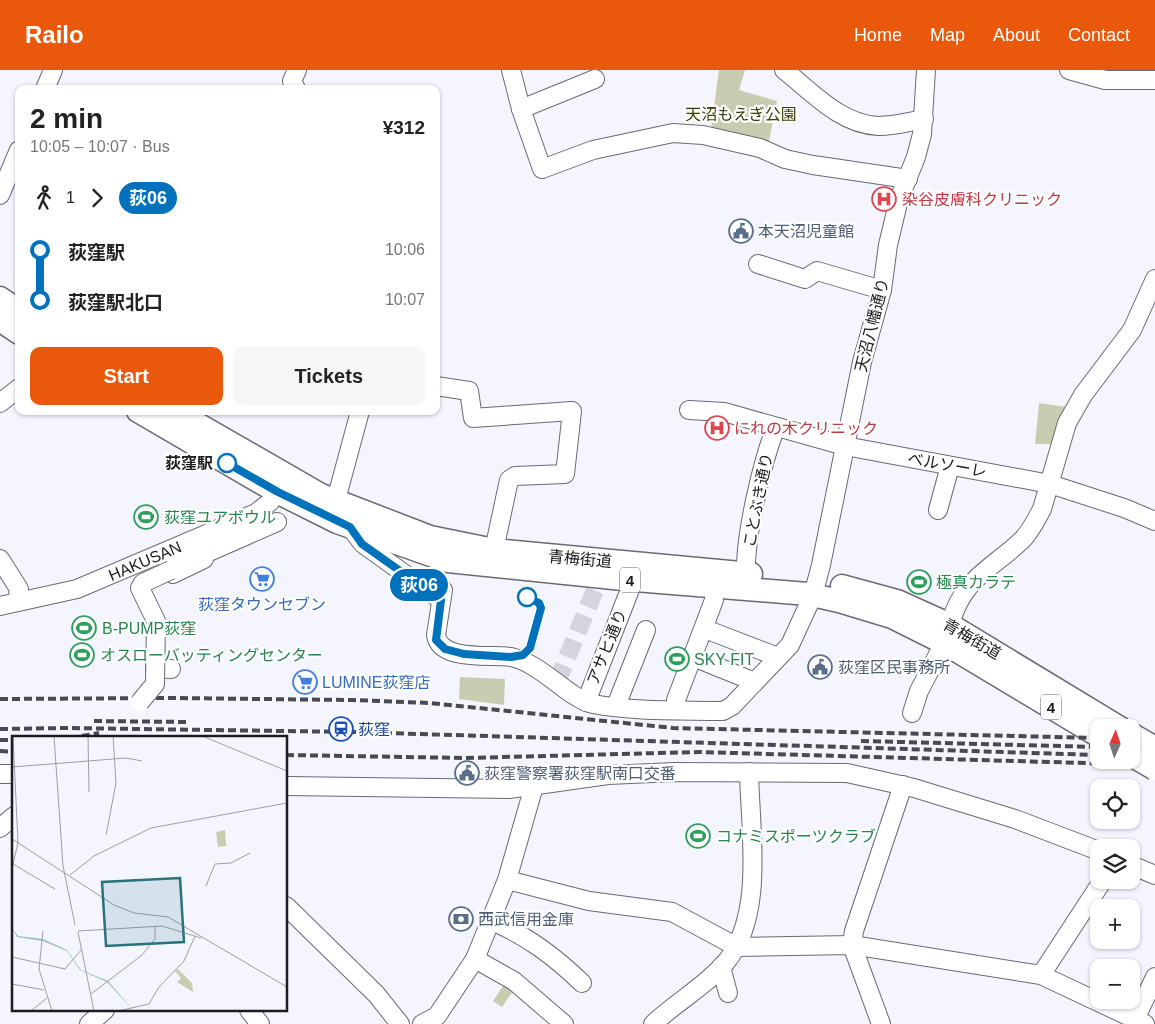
<!DOCTYPE html>
<meta charset="utf-8">
<style>
body{margin:0;font-family:Helvetica,"Noto Sans JP",sans-serif;background:#f6f6f6;color:#222;height:100vh;display:flex;flex-direction:column;font-size:19px;white-space:nowrap}
*{box-sizing:border-box;margin:0}
p{font-size:16px;color:#767676}
.icon{flex:none;width:28px;height:28px;fill:none;stroke:currentColor;stroke-width:2;stroke-linecap:round;stroke-linejoin:round}
.map{position:relative;flex:1;overflow:hidden}
.side{position:absolute;left:15px;top:15px;width:425px;height:330px;display:flex;flex-direction:column;background:#fff;border-radius:10px;box-shadow:0 1px 4px #0004}
.side>*{flex:none}
.badge{padding:0 10px;border-radius:16px;font-size:18px;line-height:32px}
.needle{width:32px;rotate:3deg}
.tools{position:absolute;left:1090px;top:649px;display:grid;gap:10px}
.tools a{display:grid;place-items:center;width:50px;height:50px;border-radius:10px;background:#fff;box-shadow:0 1px 4px #0004;font-size:25px}
.map>.badge{position:absolute;translate:-50% -50%;box-shadow:0 0 0 2px #fff}
.legs{display:flex;align-items:center;gap:8px;height:55px;padding:0 15px;font-size:16px}
.legs p{margin-inline-start:auto}
.summary{display:flex;align-items:center;justify-content:space-between;height:85px;padding:0 15px}
h1{font-size:28px;font-weight:800;line-height:38px}
.action{display:flex;gap:10px;margin-top:auto;padding:10px 15px}
.action a{flex:1;height:58px;border-radius:10px;background:#ea580c;color:#fff;font-size:20px;font-weight:800;line-height:58px;text-align:center}
.action a+a{background:#f6f6f6;color:#222}
ul{padding:0 15px;list-style:none}
li{display:flex;align-items:center;gap:18px;height:50px;font-size:19px}
li i{display:grid;place-items:center;width:8px;height:100%;margin:0 6px;background:currentColor}
li i::after{content:'';width:12px;height:12px;margin:-6px;border:4px solid;border-radius:50%;background:#fff}
li p{margin-inline-start:auto}
li:first-child i{background:linear-gradient(#0000 50%,currentColor 0)}
li:last-child i{background:linear-gradient(currentColor 50%,#0000 0)}
header{display:flex;align-items:center;gap:30px;box-sizing:border-box;height:70px;padding:0 25px;background:#ea580c;color:#fff}
header strong{font-size:24px}
nav{display:flex;gap:28px;margin-inline-start:auto;font-size:18px}
.map>svg:first-child{display:block}
.medical{fill:#ffe4ea}
.green{fill:#c9ccb0}
.lines{fill:none;stroke-linecap:round;stroke-linejoin:round}
.minor-tunnel{stroke:#d4d4de;stroke-width:18;stroke-dasharray:18 9;stroke-linecap:butt}
.minor-casing{stroke:#696a72;stroke-width:20}
.major-casing{stroke:#696a72;stroke-width:25}
.minor{stroke:#fff;stroke-width:18}
.major{stroke:#fff;stroke-width:22}
.rail{stroke:#494a4f;stroke-width:4;stroke-dasharray:8 4;stroke-linecap:butt}
.minor-bridge-casing{stroke:#696a72;stroke-width:20;stroke-linecap:butt}
.major-bridge-casing{stroke:#696a72;stroke-width:25;stroke-linecap:butt}
.minor-bridge{stroke:#fff;stroke-width:18}
.major-bridge{stroke:#fff;stroke-width:22}
.line-1-casing{stroke:#fff;stroke-width:11}
.line-1{stroke:#0072bc;stroke-width:8}
.stop-1-dot{fill:#fff;stroke:#0072bc;stroke-width:2.5}
.labels{text-anchor:middle;dominant-baseline:central;stroke-width:4.5;stroke-linejoin:round;paint-order:stroke}
.shield{fill:#fff;stroke:#606063;stroke-width:1}
.shield-label{font-size:15px;font-weight:bold;fill:#1c1c20}
.park-label{font-size:16px;fill:#3b3c04;stroke:#fff}
.health-label{font-size:16px;fill:#be3a42;stroke:#fff;text-anchor:start}
.service-label{font-size:16px;fill:#4e5e75;stroke:#fff;text-anchor:start}
.street-label{font-size:16px;fill:#1c1c20;stroke:#fff}
.stop-label{font-size:16px;font-weight:bold;fill:#1c1c20;stroke:#fff;text-anchor:end}
.leisure-label{font-size:16px;fill:#27864d;stroke:#fff;text-anchor:start}
.shop-label{font-size:16px;fill:#366cbe;stroke:#fff}
.transit-label{font-size:16px;fill:#164399;stroke:#fff;text-anchor:start}
.inset-road{fill:none;stroke:#9e9ea6;stroke-width:1}
.view{fill:#2a737b;fill-opacity:0.15;stroke:#2a737b;stroke-width:2.5}
.inset-edge{fill:none;stroke:#1c1c20;stroke-width:2.5}
</style>
<header>
<strong>Railo</strong>
<nav><a>Home</a><a>Map</a><a>About</a><a>Contact</a></nav>
</header>
<div class="map">
<svg width="1155" height="954" viewBox="0 0 1155 954">
<rect width="100%" height="100%" fill="#f4f5ff"/>
<!-- medical -->
<polygon class="medical" points="878,120 893,126 889,137 875,132"/>
<!-- green -->
<g class="green">
<polygon points="719,0 745,0 739,20 777,31 768,76 711,59"/>
<polygon points="1039,333 1066,337 1052,374 1035,374"/>
<polygon points="460,607 505,609 504,635 459,629"/>
<polygon points="505,913 515,918 502,937 493,931"/>
</g>
<g class="lines">
<!-- minor-tunnel -->
<polyline class="minor-tunnel" points="557,612 595,520"/>
<!-- minor casing -->
<g class="minor-casing">
<g id="minor">
<polyline points="511,0 521,39 542,99 593,80 673,63 703,65 760,78 785,89 813,95 908,109"/>
<path d="M 784,0 C 812,22 840,54 878,56 C 893,56 909,52 924,49"/>
<polyline points="1069,0 1105,10 1155,10"/>
<polyline points="45,19 53,0"/>
<polyline points="296,19 292,11 297,0"/>
<polyline points="521,39 595,9"/>
<polyline points="0,125 19,80"/>
<polyline points="758,194 805,209 817,201 882,220"/>
<polyline points="436,316 469,321 473,348 572,341 565,404 515,406 509,410 494,480"/>
<polyline points="0,333 19,318"/>
<polyline points="689,340 724,342 845,376 1050,414 1124,438 1155,451"/>
<polyline points="938,440 950,396"/>
<polyline points="332,441 333,430 339,419 360,341"/>
<polyline points="350,457 363,474 441,530"/>
<polygon points="200,480 204,489 173,504 168,494"/>
<polyline points="202,485 277,452"/>
<polyline points="0,489 19,519 17,532"/>
<path d="M 746,503 C 745,465 762,392 776,357"/>
<path d="M 443,520 L 436,565 C 440,592 491,584 511,587 C 541,593 569,629 593,634 C 635,642 681,640 723,641 L 732,636 L 790,575 L 813,525 L 821,495 L 862,292 L 882,220 L 888,175 L 899,129 L 916,87 L 922,64 L 926,0"/>
<polyline points="0,536 77,519 256,443 270,432 277,422"/>
<path d="M 950,555 C 962,509 990,500 1021,471 C 1030,463 1036,450 1042,439 L 1067,353 L 1083,325 L 1132,260 L 1155,209"/>
<polyline points="705,559 778,587"/>
<polyline points="693,587 755,612"/>
<polyline points="155,598 171,599"/>
<polyline points="586,632 629,522"/>
<polyline points="616,636 646,560"/>
<polyline points="676,640 676,630 714,530"/>
<polyline points="912,643 919,621 944,573"/>
<polyline points="0,704 14,704"/>
<polyline points="286,716 509,719 608,705 674,702 847,703 914,718 1015,749 1099,781"/>
<polyline points="0,758 14,746"/>
<polyline points="1131,795 1155,805"/>
<polyline points="507,810 589,831 672,842 737,877 852,875 1041,905 1145,954"/>
<polyline points="286,836 376,924 400,954"/>
<path d="M 492,851 C 527,866 554,886 582,913"/>
<polyline points="475,889 514,911 564,954"/>
<polyline points="721,897 728,923"/>
<polyline points="1041,905 1103,810"/>
<polyline points="249,940 260,954"/>
<polyline points="89,954 105,940"/>
<polyline points="422,954 437,946 475,889 507,810 534,716"/>
<path d="M 653,954 C 676,932 706,916 726,892 C 765,845 750,760 749,702"/>
<polyline points="881,954 852,875 854,861 903,715"/>
<polyline points="1133,954 1155,907"/>
</g>
</g>
<!-- major casing -->
<g class="major-casing">
<g id="major">
<polyline points="0,228 19,241"/>
<polyline points="0,250 19,263"/>
<polyline points="138,341 277,422 337,452 448,491 623,509 808,524 839,531 892,547 944,573 1099,666"/>
<polyline points="175,341 321,425 430,467 494,480 751,504"/>
<polyline points="842,516 897,531 950,555 1120,658"/>
</g>
</g>
<!-- minor -->
<use href="#minor" class="minor"/>
<!-- major -->
<use href="#major" class="major"/>
<!-- rail -->
<g class="rail">
<polyline points="0,629 170,628 352,630 430,633 673,658 1099,668"/>
<polyline points="94,651 189,652"/>
<polyline points="0,659 68,658 355,662 1099,685"/>
<polyline points="70,668 99,663"/>
<polyline points="1131,669 1155,670"/>
<polyline points="0,670 14,670"/>
<polyline points="861,671 1099,677"/>
<polyline points="1131,678 1155,678"/>
<polyline points="0,681 14,682"/>
<polyline points="286,685 466,688 699,682 1155,695"/>
<polyline points="1131,686 1155,687"/>
</g>
<!-- minor-bridge casing -->
<g class="minor-bridge-casing">
<polyline id="minor-bridge" points="140,632 155,614 156,551 140,518 143,513 171,500"/>
</g>
<!-- major-bridge casing -->
<g class="major-bridge-casing">
<g id="major-bridge">
<polyline points="1131,664 1155,678"/>
<polyline points="1131,685 1155,699"/>
</g>
</g>
<!-- minor-bridge -->
<use href="#minor-bridge" class="minor-bridge"/>
<!-- major-bridge -->
<use href="#major-bridge" class="major-bridge"/>
</g>
<g class="lines">
<!-- line-1 casing -->
<g class="line-1-casing">
<polyline id="line-1" points="227,393 278,422 350,457 362,474 441,530 436,570 445,579 464,584 511,587 523,585 530,578 541,538 539,533 527,527"/>
</g>
<!-- line-1 -->
<use href="#line-1" class="line-1"/>
</g>
<!-- icons -->
<defs>
<g id="hospital-ring" transform="scale(1.25)"><circle r="9.5" fill="#fff" stroke="#e0444e" stroke-width="1.5"/><path d="M-5-5h3v3.5h4V-5h3V5h-3V1.5h-4V5h-3Z" fill="#e0444e"/></g>
<g id="civic-ring" transform="scale(1.25)"><circle r="9.5" fill="#fff" stroke="#5c6f8a" stroke-width="1.5"/><path d="M-.6-6.5H3V-4.5H.6V-3L4-1V1h2V6H-6V1h2V-1L-.6-3ZM-1.2 2.5V6h2.4V2.5Z" fill="#5c6f8a"/></g>
<g id="stadium-ring" transform="scale(1.25)"><circle r="9.5" fill="#fff" stroke="#2e9e5b" stroke-width="1.5"/><path d="M0-5a6.5 5 0 1 0 0 10a6.5 5 0 1 0 0-10ZM-3.5-1.8h7v3.6h-7Z" fill="#2e9e5b"/></g>
<g id="supermarket-ring" transform="scale(1.25)"><circle r="9.5" fill="#fff" stroke="#3f7fe0" stroke-width="1.5"/><path d="M-6-5.5h2.5l.6 2H6L4.5 2H-2.5L-4.4-4H-6ZM-1.5 3.2a1.3 1.3 0 1 0 .1 0ZM3 3.2a1.3 1.3 0 1 0 .1 0Z" fill="#3f7fe0"/></g>
<g id="station-ring" transform="scale(1.25)"><circle r="9.5" fill="#fff" stroke="#1a4fb4" stroke-width="1.5"/><path d="M-3-6H3Q5-6 5-4V2Q5 4 3 4L4.5 6H3L1.5 4h-3L-3 6H-4.5L-3 4Q-5 4-5 2V-4Q-5-6-3-6ZM-3.5-4v3h7v-3ZM-3.5 1v1.5H-2V1ZM2 1v1.5H3.5V1Z" fill="#1a4fb4"/></g>
<g id="bank-ring" transform="scale(1.25)"><circle r="9.5" fill="#fff" stroke="#5c6f8a" stroke-width="1.5"/><path d="M-6-4H6V4H-6ZM0-2.3a2.3 2.3 0 1 0 0 4.6a2.3 2.3 0 1 0 0-4.6Z" fill="#5c6f8a"/></g>
</defs>
<g fill-rule="evenodd">
<use href="#hospital-ring" x="884" y="129"/>
<use href="#civic-ring" x="741" y="161"/>
<use href="#hospital-ring" x="717" y="358"/>
<use href="#stadium-ring" x="146" y="447"/>
<use href="#supermarket-ring" x="262" y="509"/>
<use href="#stadium-ring" x="919" y="512"/>
<use href="#stadium-ring" x="84" y="558"/>
<use href="#stadium-ring" x="82" y="585"/>
<use href="#stadium-ring" x="677" y="589"/>
<use href="#civic-ring" x="820" y="597"/>
<use href="#supermarket-ring" x="305" y="612"/>
<use href="#station-ring" x="341" y="659"/>
<use href="#civic-ring" x="467" y="703"/>
<use href="#stadium-ring" x="698" y="766"/>
<use href="#bank-ring" x="461" y="849"/>
</g>
<!-- markers -->
<g class="stop-1-dot">
<circle cx="227" cy="393" r="9"/>
<circle cx="527" cy="527" r="9"/>
</g>
<g class="labels">
<!-- shield labels -->
<g class="shield">
<rect x="620" y="497.5" width="20" height="25" rx="4"/>
<rect x="1041" y="624.5" width="20" height="25" rx="4"/>
</g>
<g class="shield-label">
<text x="630" y="510">4</text>
<text x="1051" y="637">4</text>
</g>
<!-- park labels -->
<g class="park-label">
<text x="741" y="44">天沼もえぎ公園</text>
</g>
<!-- health labels -->
<g class="health-label">
<text x="902" y="129">染谷皮膚科クリニック</text>
<text x="734" y="358">にれの木クリニック</text>
</g>
<!-- service labels -->
<g class="service-label">
<text x="758" y="161">本天沼児童館</text>
<text x="838" y="597">荻窪区民事務所</text>
<text x="484" y="703">荻窪警察署荻窪駅南口交番</text>
<text x="478" y="849">西武信用金庫</text>
</g>
<!-- street labels -->
<g class="street-label">
<text transform="translate(872 255) rotate(-76)">天沼八幡通り</text>
<text transform="translate(947 395) rotate(10)">ベルソーレ</text>
<text transform="translate(758 430) rotate(-79)">ことぶき通り</text>
<text transform="translate(580 489) rotate(5)">青梅街道</text>
<text transform="translate(145 491) rotate(-23)">HAKUSAN</text>
<text transform="translate(972 569) rotate(30)">青梅街道</text>
<text transform="translate(607 577) rotate(-68)">アサヒ通り</text>
</g>
<!-- stop labels -->
<g class="stop-label">
<text x="213" y="393">荻窪駅</text>
</g>
<!-- leisure labels -->
<g class="leisure-label">
<text x="164" y="447">荻窪ユアボウル</text>
<text x="936" y="512">極真カラテ</text>
<text x="102" y="558">B-PUMP荻窪</text>
<text x="100" y="585">オスローバッティングセンター</text>
<text x="694" y="589">SKY FIT</text>
<text x="716" y="766">コナミスポーツクラブ</text>
</g>
<!-- shop labels -->
<g class="shop-label">
<text x="262" y="534">荻窪タウンセブン</text>
<text x="322" y="612" text-anchor="start">LUMINE荻窪店</text>
</g>
<!-- transit labels -->
<g class="transit-label">
<text x="358" y="659">荻窪</text>
</g>
</g>
<!-- overview -->
<g transform="translate(12 666)">
<rect width="275" height="275" fill="#f4f5ff"/>
<path d="M 213,94 L 214,110 L 206,111 L 204,96 ZM 166,233 L 180,247 L 181,256 L 165,246 L 169,242 L 163,235 Z" fill="#c9ccb0"/>
<path d="M 0,192 L 6,200 L 31,203 L 55,214 L 69,234 L 96,245 L 122,275 L 95,246 L 68,234 L 55,215 L 31,205 L 5,201 Z" fill="#97bec3"/>
<path class="inset-road" d="M 42,0 L 51,130 L 63,189M 76,0 L 77,56M 190,0 L 275,35M 0,31 L 114,22 L 130,25M 94,99 L 104,47 L 101,0M 0,103 L 102,169 L 122,177 L 156,181 L 275,251M 1,128 L 43,153M 0,132 L 6,107 L 1,0M 58,139 L 82,120 L 139,92 L 275,67M 194,150 L 203,128 L 219,127 L 238,117M 31,195 L 27,233 L 40,275M 66,195 L 150,190 L 189,202M 66,196 L 82,275M 0,221 L 53,233 L 70,213M 0,248 L 32,254M 79,258 L 130,219 L 143,203 L 143,191M 19,275 L 35,262M 106,275 L 137,268 L 147,251 L 172,225 L 183,200"/>
<path class="view" d="M 168,142 L 172,206 L 94,210 L 90,146 Z"/>
<rect width="275" height="275" class="inset-edge"/>
</g>
</svg>
<div class="tools">
<a><svg class="needle" viewBox="-14 -14 28 28"><path d="M0-13l5 13h-10z" fill="#e53935"/><path d="M0 13l5-13h-10z" fill="#767676"/></svg></a>
<a><svg class="icon" aria-label="locate" viewBox="0 0 24 24"><circle cx="12" cy="12" r="6"/><path d="M12 2v4M12 18v4M2 12h4M18 12h4"/></svg></a>
<a><svg class="icon" aria-label="layers" viewBox="0 0 24 24"><path d="M12 4l9 5-9 5-9-5zM3 14l9 5 9-5"/></svg></a>
<a>+</a>
<a>−</a>
</div>
<b class="badge" style="left:419px;top:515px;background:#0072bc;color:#fff">荻06</b>
<section class="side">
<div class="summary"><div><h1>2 min</h1><p>10:05 – 10:07 · Bus</p></div><b>¥312</b></div>
<div class="legs"><svg class="icon" aria-label="walk" viewBox="0 0 24 24"><circle cx="13" cy="4" r="2"/><path d="M13 8l-2 6 4 7M11 14l-3 7M7 12l3-4h3l4 4"/></svg>1<svg class="icon" aria-label="forward" viewBox="0 0 24 24"><path d="M9 5l7 7-7 7"/></svg><b class="badge" style="background:#0072bc;color:#fff">荻06</b></div>
<ul>
<li><i style="color:#0072bc"></i><b>荻窪駅</b><p>10:06</p></li>
<li><i style="color:#0072bc"></i><b>荻窪駅北口</b><p>10:07</p></li>
</ul>
<div class="action"><a>Start</a><a>Tickets</a></div>
</section>
</div>
